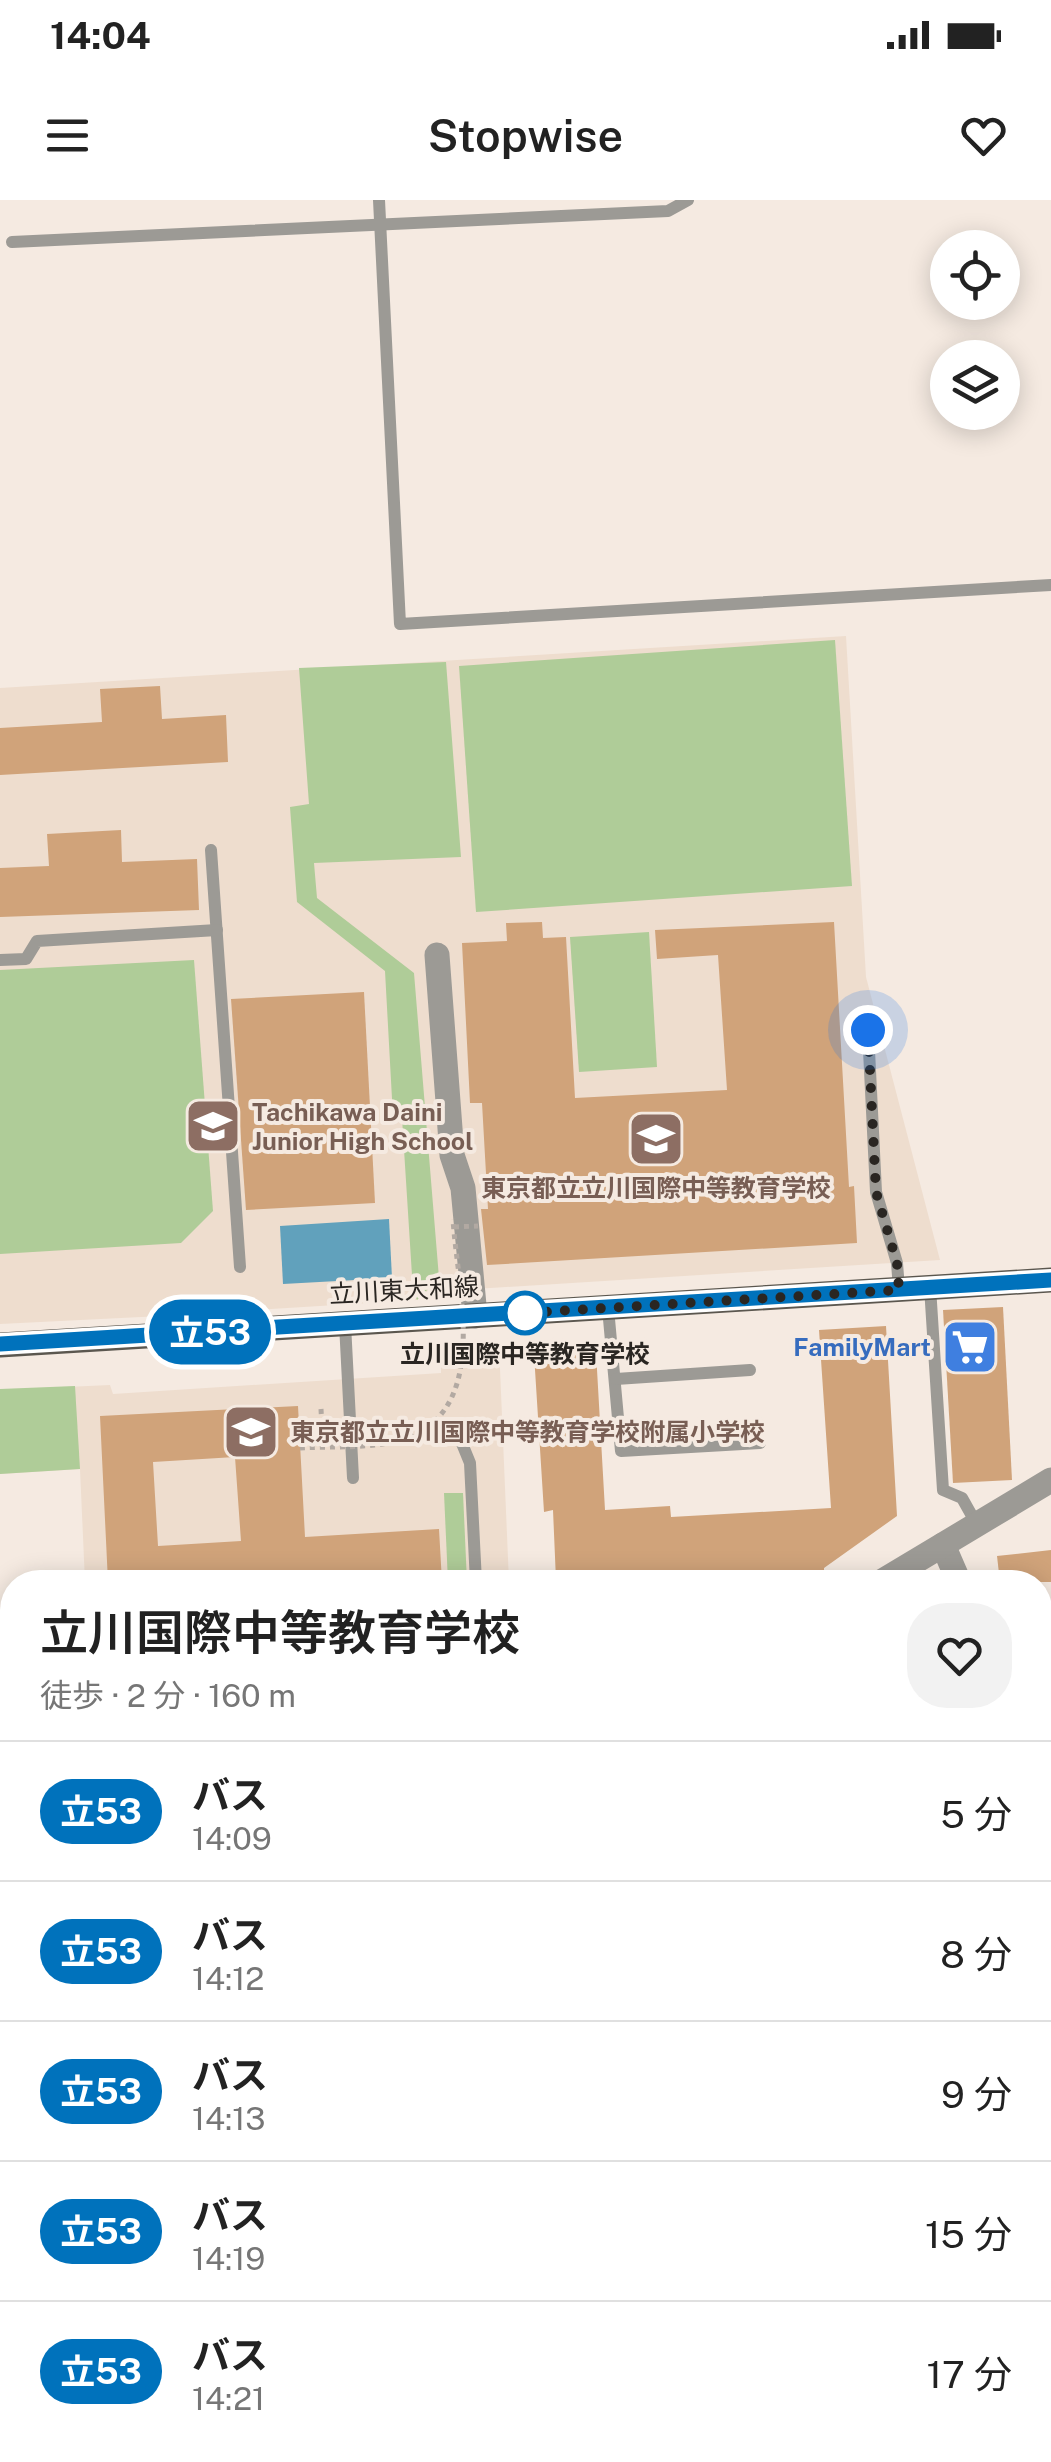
<!DOCTYPE html>
<html lang="ja">
<meta charset="utf-8">
<style>
body{margin:0;font-family:"Public Sans","Noto Sans JP",sans-serif;background:#f2f2f2;color:#222;height:100vh;display:flex;flex-direction:column;font-size:38px;white-space:nowrap}
*{box-sizing:border-box;margin:0}
p{font-size:32px;color:#767676}
.icon{flex:none;width:55px;height:55px;fill:none;stroke:currentColor;stroke-width:2;stroke-linecap:round;stroke-linejoin:round}
.map{position:relative;flex:1;overflow:hidden}
.panel{position:absolute;left:0px;top:1370px;width:1052px;height:892px;display:flex;flex-direction:column;background:#fff;border-radius:40px 40px 0 0;box-shadow:0 5px 25px #0003}
.panel>*{flex:none}
.badge{padding:0 20px;border-radius:32px;font-size:35px;line-height:65px}
.controls{position:absolute;left:930px;top:30px;display:grid;gap:20px}
.controls a{display:grid;place-items:center;width:90px;height:90px;border-radius:50%;background:#fff;box-shadow:0 5px 25px #0003;font-size:50px}
.you{position:absolute;width:50px;height:50px;margin:-25px;border:8px solid #fff;border-radius:50%;background:#1a73e8;box-shadow:0 0 0 15px #1a73e833}
.map>.badge{position:absolute;translate:-50% -50%;box-shadow:0 0 0 5px #fff}
.round{display:grid;place-items:center;flex:none;width:105px;height:105px;border-radius:40px;background:#f2f2f2}
.headline{display:flex;align-items:center;justify-content:space-between;height:170px;padding:0 40px}
h1{font-size:48px;font-weight:600;line-height:75px}
ul{padding:0;list-style:none}
li{display:flex;align-items:center;gap:30px;height:140px;padding:0 40px;border-top:2px solid #e0e0e0}
li div{flex:1}
li b{display:block;font-size:38px}
li em{font-style:normal}
li .badge{min-width:110px;font-weight:700;text-align:center}
.status{display:flex;justify-content:space-between;align-items:center;height:70px;padding:0 50px;background:#fff;direction:ltr}
.status svg{height:28px;fill:currentColor}
header{display:flex;justify-content:space-between;align-items:center;height:130px;padding:0 40px;background:#fff;font-size:45px;font-weight:600}
.map>svg:first-child{display:block}
.built{fill:#eeddce}
.green{fill:#afcc98}
.water{fill:#61a1bc}
.building{fill:#d0a37a;fill-rule:evenodd}
.lines{fill:none;stroke-linecap:round;stroke-linejoin:round}
.path{stroke:#b2a9a2;stroke-width:5;stroke-dasharray:5 5;stroke-linecap:butt}
.service{stroke:#9c9a95;stroke-width:12}
.minor{stroke:#9c9a95;stroke-width:25}
.primary{stroke:#5b574f;stroke-width:25}
.path-bridge{stroke:#b2a9a2;stroke-width:5;stroke-dasharray:5 5;stroke-linecap:butt}
.line-casing{stroke:#fff;stroke-width:22}
.line{stroke:#0072bc;stroke-width:15}
.walk{stroke:#2a2622;stroke-width:10;stroke-dasharray:0 18}
.stop-dot{fill:#fff;stroke:#0072bc;stroke-width:5}
.labels{text-anchor:middle;dominant-baseline:central;stroke-width:8;stroke-linejoin:round;paint-order:stroke}
.education-label{font-size:25px;font-weight:bold;fill:#785e54;stroke:#f5eae1;text-anchor:start}
.street-label{font-size:25px;fill:#2a2622;stroke:#f5eae1}
.shop-label{font-size:25px;font-weight:bold;fill:#366cbe;stroke:#f5eae1;text-anchor:end}
.stop-label{font-size:25px;font-weight:bold;fill:#2a2622;stroke:#f5eae1}
</style>
<div class="status"><b>14:04</b><svg viewBox="0 0 49 12"><path d="M0 12V9h3v3zM5 12V6h3v6zM10 12V3h3v9zM15 12V0h3v12zM26 1h20v11H26zM47 4h2v5h-2z"/></svg></div>
<header><svg class="icon" aria-label="menu" viewBox="0 0 24 24"><path d="M4 6h16M4 12h16M4 18h16"/></svg>Stopwise<svg class="icon" aria-label="heart" viewBox="0 0 24 24"><path d="M12 20l-8-8c-3-5 5-10 8-4 3-6 11-1 8 4z"/></svg></header>
<div class="map">
<svg width="1051" height="2262" viewBox="0 0 1051 2262">
<rect width="100%" height="100%" fill="#f5eae1"/>
<!-- built -->
<g class="built">
<polygon points="846,436 866,777 940,1060 427,1092 417,1100 255,1110 251,1101 231,1102 222,1113 0,1124 0,488"/>
<polygon points="499,1145 509,1382 85,1382 80,1269 0,1274 0,1190 110,1185 113,1194 441,1173 441,1148"/>
</g>
<!-- green -->
<g class="green">
<polygon points="835,440 852,686 476,712 459,466"/>
<polygon points="446,462 461,657 314,663 317,698 414,773 439,1078 417,1100 413,1091 402,918 393,917 385,771 297,702 290,607 309,604 299,468"/>
<polygon points="649,732 657,867 579,872 570,737"/>
<polygon points="194,760 213,1011 181,1043 0,1054 0,770"/>
<polygon points="75,1186 80,1269 0,1274 0,1189"/>
<polygon points="444,1293 463,1293 467,1382 448,1382"/>
</g>
<!-- water -->
<polygon class="water" points="389,1019 392,1078 283,1084 280,1026"/>
<!-- building -->
<g class="building">
<polygon points="160,486 162,519 226,515 228,562 0,575 0,528 102,522 100,489"/>
<polygon points="121,630 122,662 197,659 199,710 0,717 0,668 49,666 47,634"/>
<polygon points="542,722 543,738 566,737 575,898 727,890 718,755 657,759 655,730 834,722 849,987 854,986 857,1043 487,1065 481,1009 488,1009 482,903 470,903 462,743 507,741 506,723"/>
<polygon points="364,792 375,1003 246,1010 231,799"/>
<polygon points="1003,1107 1012,1280 953,1283 943,1110"/>
<polygon points="886,1126 897,1316 824,1368 824,1375 691,1382 667,1382 667,1374 556,1380 553,1310 544,1312 534,1154 596,1152 605,1310 670,1306 671,1317 831,1308 819,1130"/>
<path d="M 298,1206 L 305,1337 L 439,1329 L 442,1382 L 108,1382 L 100,1216 ZM 235,1257 L 241,1341 L 158,1346 L 153,1262 Z"/>
<polygon points="1051,1350 1051,1382 1000,1382 997,1356"/>
</g>
<g class="lines">
<!-- path -->
<polyline class="path" points="321,1209 323,1246"/>
<!-- service -->
<g class="service">
<polyline points="379,0 400,424 1051,385"/>
<polyline points="12,42 668,11 688,0"/>
<polyline points="211,650 240,1067"/>
<polyline points="0,760 26,759 37,741 217,730"/>
<polyline points="868,830 876,992 897,1063 899,1089"/>
<polyline points="930,1087 943,1290 962,1298 976,1323"/>
<polyline points="608,1108 621,1251 760,1243"/>
<polyline points="345,1124 353,1278"/>
<polyline points="616,1179 750,1170"/>
<polyline points="461,1241 470,1263 476,1382"/>
<polyline points="0,1855 12,1881"/>
<polyline points="1040,1999 1051,1991"/>
</g>
<!-- minor -->
<g class="minor">
<polyline points="437,755 452,955 463,988 475,1116"/>
<polyline points="943,1345 959,1382"/>
<polyline points="881,1382 1051,1280"/>
<polyline points="1040,1563 1051,1587"/>
<polyline points="1040,1806 1051,1799"/>
<polyline points="0,2130 12,2119"/>
<polyline points="191,2250 196,2262"/>
<polyline points="415,2262 431,2250"/>
</g>
<!-- primary -->
<polyline class="primary" points="0,1145 1051,1080"/>
<!-- path-bridge -->
<g class="path-bridge">
<polyline points="454,1027 478,1026"/>
<path d="M 300,1248 C 332,1246 370,1249 401,1240 C 493,1212 457,1089 453,1019"/>
</g>
</g>
<g class="lines">
<!-- line casing -->
<g class="line-casing">
<polyline id="line" points="0,1144 1051,1080"/>
</g>
<!-- line -->
<use href="#line" class="line"/>
<!-- walk -->
<polyline class="walk" points="525,1113 509,1114 899,1090 897,1063 876,992 868,830"/>
</g>
<!-- icons -->
<defs>
<g id="school-square" transform="scale(2.875)"><rect x="-9" y="-9" width="18" height="18" rx="4" fill="#8d6e63" stroke="#f5eae1"/><path d="M0-5L7-2L0 1L-7-2ZM-4 1L0 2.5L4 1V4Q0 6-4 4Z" fill="#fff"/></g>
<g id="supermarket-square" transform="scale(2.875)"><rect x="-9" y="-9" width="18" height="18" rx="4" fill="#3f7fe0" stroke="#f5eae1"/><path d="M-6-5.5h2.5l.6 2H6L4.5 2H-2.5L-4.4-4H-6ZM-1.5 3.2a1.3 1.3 0 1 0 .1 0ZM3 3.2a1.3 1.3 0 1 0 .1 0Z" fill="#fff"/></g>
</defs>
<g fill-rule="evenodd">
<use href="#school-square" x="213" y="926"/>
<use href="#school-square" x="656" y="939"/>
<use href="#supermarket-square" x="970" y="1147"/>
<use href="#school-square" x="251" y="1232"/>
</g>
<!-- markers -->
<circle class="stop-dot" cx="525" cy="1113" r="20"/>
<g class="labels">
<!-- education labels -->
<g class="education-label">
<text x="252" y="912">Tachikawa Daini<tspan x="252" dy="29">Junior High School</tspan></text>
<text x="656" y="988" text-anchor="middle">東京都立立川国際中等教育学校</text>
<text x="290" y="1232">東京都立立川国際中等教育学校附属小学校</text>
</g>
<!-- street labels -->
<g class="street-label">
<text transform="translate(404 1090) rotate(-3)">立川東大和線</text>
</g>
<!-- shop labels -->
<g class="shop-label">
<text x="931" y="1147">FamilyMart</text>
</g>
<!-- stop labels -->
<g class="stop-label">
<text x="525" y="1154">立川国際中等教育学校</text>
</g>
</g>
</svg>
<div class="controls">
<a><svg class="icon" aria-label="locate" viewBox="0 0 24 24"><circle cx="12" cy="12" r="6"/><path d="M12 2v4M12 18v4M2 12h4M18 12h4"/></svg></a>
<a><svg class="icon" aria-label="layers" viewBox="0 0 24 24"><path d="M12 4l9 5-9 5-9-5zM3 14l9 5 9-5"/></svg></a>
</div>
<div class="you" style="left:868px;top:830px"></div>
<b class="badge" style="left:210px;top:1132px;background:#0072bc;color:#fff">立53</b>
<section class="panel">
<div class="headline"><div><h1>立川国際中等教育学校</h1><p>徒歩 · 2 分 · 160 m</p></div><a class="round"><svg class="icon" aria-label="heart" viewBox="0 0 24 24"><path d="M12 20l-8-8c-3-5 5-10 8-4 3-6 11-1 8 4z"/></svg></a></div>
<ul>
<li><span class="badge" style="background:#0072bc;color:#fff">立53</span><div><b>バス</b><p>14:09</p></div><em>5 分</em></li>
<li><span class="badge" style="background:#0072bc;color:#fff">立53</span><div><b>バス</b><p>14:12</p></div><em>8 分</em></li>
<li><span class="badge" style="background:#0072bc;color:#fff">立53</span><div><b>バス</b><p>14:13</p></div><em>9 分</em></li>
<li><span class="badge" style="background:#0072bc;color:#fff">立53</span><div><b>バス</b><p>14:19</p></div><em>15 分</em></li>
<li><span class="badge" style="background:#0072bc;color:#fff">立53</span><div><b>バス</b><p>14:21</p></div><em>17 分</em></li>
</ul>
</section>
</div>
